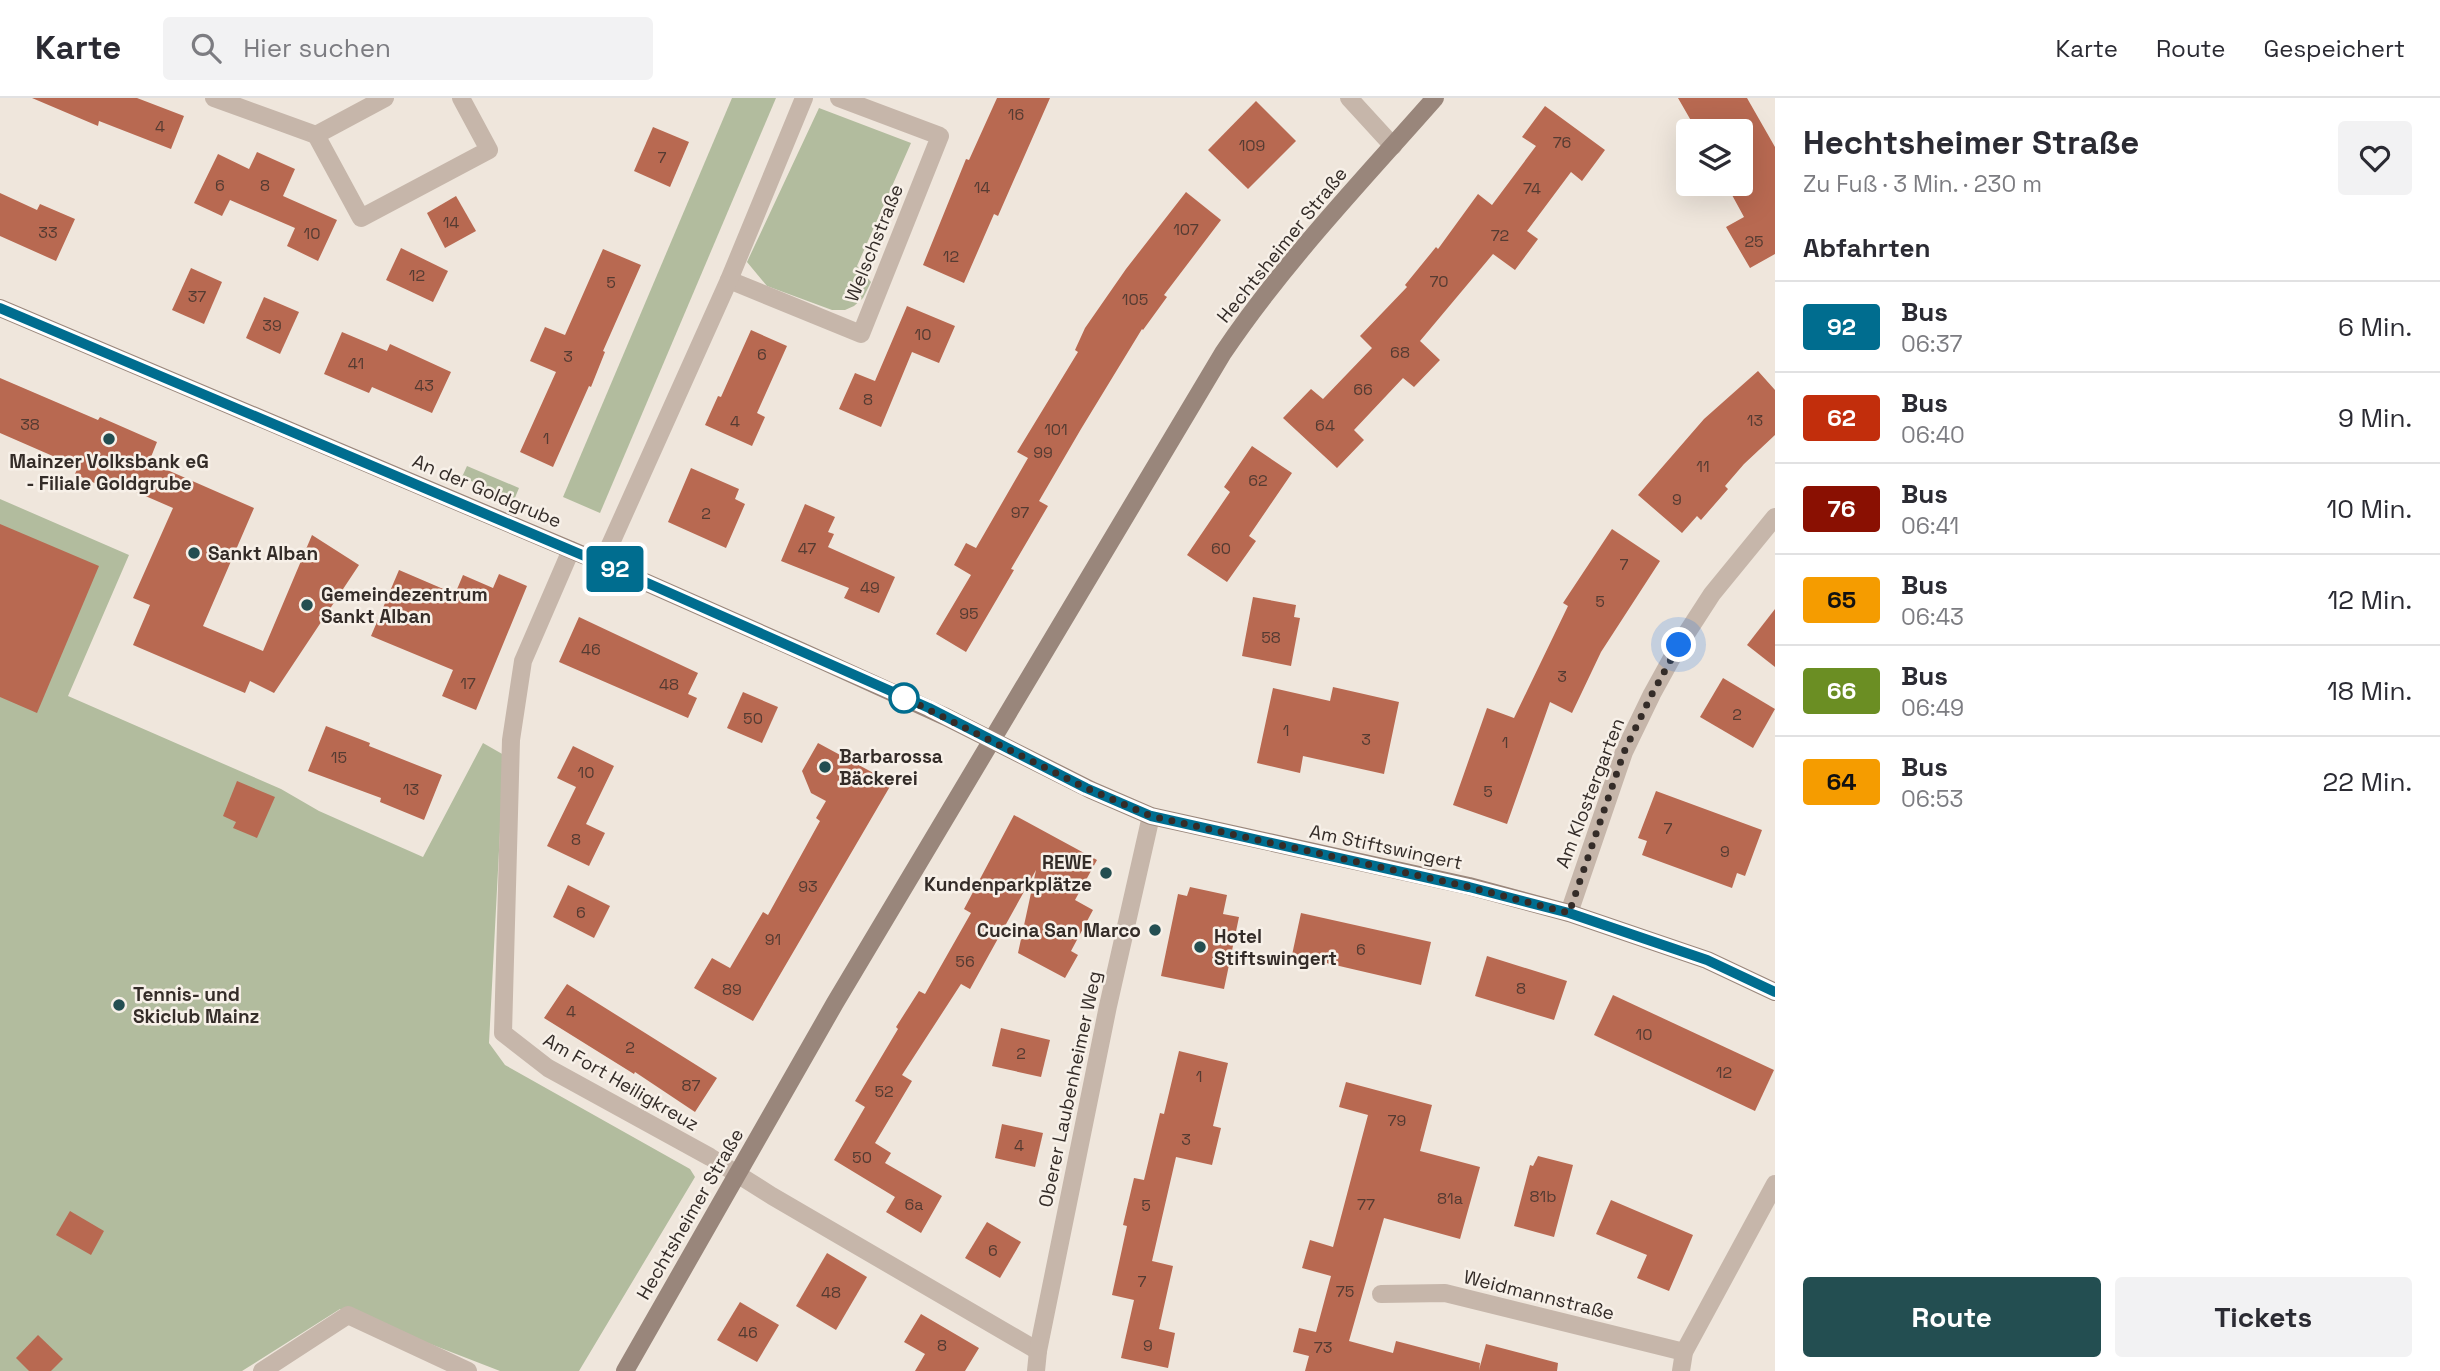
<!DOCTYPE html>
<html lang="de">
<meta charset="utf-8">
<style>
body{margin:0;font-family:"Space Grotesk",sans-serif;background:#f2f2f3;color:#2b2b33;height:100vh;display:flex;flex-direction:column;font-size:26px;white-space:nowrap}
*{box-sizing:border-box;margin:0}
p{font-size:23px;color:#7c7c81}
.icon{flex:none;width:38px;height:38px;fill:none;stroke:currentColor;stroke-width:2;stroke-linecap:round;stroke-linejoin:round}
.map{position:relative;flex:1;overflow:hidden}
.side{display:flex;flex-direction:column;background:#fff;width:665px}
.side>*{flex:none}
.badge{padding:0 14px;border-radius:5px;font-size:24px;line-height:46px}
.controls{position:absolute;left:1676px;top:21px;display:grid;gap:14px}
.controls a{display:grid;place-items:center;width:77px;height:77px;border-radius:7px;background:#fff;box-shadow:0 7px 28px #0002;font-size:35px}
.you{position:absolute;width:35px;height:35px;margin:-18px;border:5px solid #fff;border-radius:50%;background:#1a73e8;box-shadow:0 0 0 10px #1a73e833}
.map>.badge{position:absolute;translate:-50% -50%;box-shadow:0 0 0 4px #fff}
h2{padding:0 28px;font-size:26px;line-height:63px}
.round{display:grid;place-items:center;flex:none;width:74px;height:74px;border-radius:7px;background:#f2f2f3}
.headline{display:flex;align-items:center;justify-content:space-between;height:119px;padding:0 28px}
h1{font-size:33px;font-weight:700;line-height:52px}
.primary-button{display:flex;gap:14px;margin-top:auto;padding:14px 28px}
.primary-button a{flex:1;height:80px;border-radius:7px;background:#234e51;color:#fff;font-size:28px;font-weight:700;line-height:80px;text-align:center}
.primary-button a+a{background:#f2f2f3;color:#2b2b33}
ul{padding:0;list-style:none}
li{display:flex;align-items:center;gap:21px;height:91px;padding:0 28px;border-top:2px solid #e1e1e2}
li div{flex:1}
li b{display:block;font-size:26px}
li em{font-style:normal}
li .badge{min-width:77px;font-weight:700;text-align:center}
header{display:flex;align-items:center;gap:42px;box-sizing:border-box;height:98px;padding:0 35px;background:#fff;border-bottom:2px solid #e1e1e2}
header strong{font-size:33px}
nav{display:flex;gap:38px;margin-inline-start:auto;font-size:24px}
.search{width:490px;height:63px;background:#f2f2f3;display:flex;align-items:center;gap:18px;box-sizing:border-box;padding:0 24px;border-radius:7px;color:#7c7c81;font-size:26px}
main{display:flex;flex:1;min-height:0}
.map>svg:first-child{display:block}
.green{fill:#b2bc9e}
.building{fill:#b86951}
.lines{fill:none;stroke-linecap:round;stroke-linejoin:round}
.street{stroke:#c6b6aa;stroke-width:18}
.secondary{stroke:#99867b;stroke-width:18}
.line-casing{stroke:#fff;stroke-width:16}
.line{stroke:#006d8f;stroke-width:10}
.walk{stroke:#342c28;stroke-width:7;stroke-dasharray:0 12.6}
.poi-dot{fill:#234e51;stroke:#f7f0e8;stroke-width:2.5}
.stop-dot{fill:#fff;stroke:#006d8f;stroke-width:3.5}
.labels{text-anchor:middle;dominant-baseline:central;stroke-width:5;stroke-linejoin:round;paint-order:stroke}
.number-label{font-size:16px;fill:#553b32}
.street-label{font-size:19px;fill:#342c28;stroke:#f7f0e8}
.poi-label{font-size:19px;font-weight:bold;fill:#342c28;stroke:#f7f0e8;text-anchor:start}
</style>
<header>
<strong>Karte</strong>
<div class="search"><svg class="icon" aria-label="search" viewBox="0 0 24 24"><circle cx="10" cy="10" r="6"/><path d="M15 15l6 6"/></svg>Hier suchen</div>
<nav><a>Karte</a><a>Route</a><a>Gespeichert</a></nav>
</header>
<main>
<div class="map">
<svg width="1775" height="1273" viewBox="0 0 1775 1273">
<rect width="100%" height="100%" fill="#efe6dc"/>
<!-- green -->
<g class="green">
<polygon points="732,0 776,0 600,415 563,399"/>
<polygon points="819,10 911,45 857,168 871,184 863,200 854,208 845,212 832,212 767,188 747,164"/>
<polygon points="467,368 519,390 514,402 462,379"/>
<polygon points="0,401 129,457 68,598 281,691 319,713 423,759 483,645 504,657 489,945 505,967 690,1071 695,1079 579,1273 500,1273 340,1211 242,1273 0,1273"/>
</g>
<!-- building -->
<g class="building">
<polygon points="32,0 137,0 184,18 171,51 99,23 98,28"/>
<polygon points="997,0 1050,0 998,118 994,116 964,185 923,167 966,61 969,62"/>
<polygon points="1678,0 1747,0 1775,49 1775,156 1750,170 1726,129 1744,119 1726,86 1741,86 1741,33 1697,33"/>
<polygon points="1256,3 1296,43 1248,91 1208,52"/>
<polygon points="1545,8 1605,52 1582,83 1571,74 1527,133 1538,141 1515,172 1493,156 1420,243 1440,262 1414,289 1403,280 1354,332 1364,342 1337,370 1283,320 1311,291 1323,301 1372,250 1360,238 1407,189 1405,187 1436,149 1438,151 1478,96 1492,107 1536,48 1522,39"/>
<polygon points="653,29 689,44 670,89 634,73"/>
<polygon points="257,54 295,71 283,98 337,122 318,163 287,148 295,130 230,102 222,118 194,105 218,56 249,71"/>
<polygon points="1186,94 1221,122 1164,197 1167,199 1143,232 1142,231 1081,331 1039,403 1048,408 1011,471 1014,472 966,554 936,536 971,477 954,467 966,445 976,450 1028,360 1017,354 1078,254 1075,252 1085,230 1126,171"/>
<polygon points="0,95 37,112 40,106 75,121 56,163 0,138"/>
<polygon points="456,98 476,133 445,150 427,115"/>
<polygon points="401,150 448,173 433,204 386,182"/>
<polygon points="603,151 641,167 603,253 605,254 591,289 589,288 553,369 520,354 556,274 530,263 545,229 565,237"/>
<polygon points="191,170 222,184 204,226 172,212"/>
<polygon points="264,199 299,214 280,256 246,240"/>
<polygon points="907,208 955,228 939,265 912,254 881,329 839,311 855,275 875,283"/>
<polygon points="751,232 787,248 757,315 765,319 752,348 705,327 718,298 721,299"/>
<polygon points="342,234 387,253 390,246 451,274 432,315 372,289 369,295 324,276"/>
<polygon points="1758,273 1775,292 1775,337 1744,366 1725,388 1728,391 1701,422 1697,418 1682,435 1638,397 1704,321"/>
<polygon points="0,280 98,322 100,319 157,344 149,364 254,410 203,528 263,553 312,437 359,467 274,595 250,583 245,595 133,547 150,507 133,500 173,410 104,380 101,388 75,376 78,369 0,335"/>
<polygon points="1252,348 1292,375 1249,438 1256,443 1227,484 1187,457 1230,394 1224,389"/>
<polygon points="691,370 739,391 735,401 745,406 726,450 668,424"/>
<polygon points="805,406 835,419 828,434 834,436 828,449 895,479 879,515 844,500 849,490 781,463"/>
<polygon points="0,426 99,468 37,615 0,599"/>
<polygon points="1612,431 1660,463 1601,554 1572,615 1550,604 1507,726 1453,707 1487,610 1514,620 1568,508 1563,505"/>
<polygon points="399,472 455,496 463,477 493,490 499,476 527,488 476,612 442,598 453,572 371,538"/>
<polygon points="1253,499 1296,507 1294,519 1300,520 1291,568 1242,558"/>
<polygon points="1775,511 1775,569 1747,547"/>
<polygon points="579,519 698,575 688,596 697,600 688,620 559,564"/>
<polygon points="1723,580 1775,611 1753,650 1700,619"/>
<polygon points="1333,589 1399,604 1384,676 1303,658 1300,675 1257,665 1273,590 1330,603"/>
<polygon points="743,594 778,609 762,645 727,630"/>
<polygon points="326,628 370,645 369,648 442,677 424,722 380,704 381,700 308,673"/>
<polygon points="818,645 892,685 753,923 694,890 712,860 730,870 763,814 768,817 820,723 816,720 826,703 811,695 802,673"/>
<polygon points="573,648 614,668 586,726 605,735 589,768 547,748 576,689 557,680"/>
<polygon points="237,683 275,699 257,740 233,730 236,724 223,718"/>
<polygon points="1656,693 1762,732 1745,778 1737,775 1732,790 1642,757 1647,743 1638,740"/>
<polygon points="1014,717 1097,762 1075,802 1093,812 1071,853 1078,857 1065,880 1018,855 1036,772 970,891 961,886 902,977 912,983 875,1045 891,1055 885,1065 942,1098 921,1135 886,1114 895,1099 834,1062 865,1009 855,1003 898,931 896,929 919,893 925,896 971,815 964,811"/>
<polygon points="568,787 610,808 594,840 553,819"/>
<polygon points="1190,789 1227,797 1223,816 1239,819 1224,891 1161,878 1178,796 1187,798"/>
<polygon points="1301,815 1431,844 1421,887 1292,857"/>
<polygon points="1487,858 1567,883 1554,922 1475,898"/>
<polygon points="567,886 717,980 695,1014 635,974 634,976 544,920"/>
<polygon points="1613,897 1774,972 1755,1013 1594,937"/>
<polygon points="1001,930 1050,942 1041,979 992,968"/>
<polygon points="1179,953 1228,965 1213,1028 1221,1030 1212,1067 1176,1059 1152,1163 1173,1168 1159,1231 1175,1235 1168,1270 1121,1260 1134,1202 1112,1197 1127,1128 1123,1127 1134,1080 1144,1082 1160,1015 1164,1016"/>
<polygon points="1346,984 1432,1007 1420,1053 1480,1069 1460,1141 1384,1120 1349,1243 1393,1255 1396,1243 1480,1265 1479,1272 1486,1246 1558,1265 1557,1273 1305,1273 1309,1258 1293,1254 1299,1230 1316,1234 1331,1178 1302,1170 1310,1142 1333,1149 1368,1017 1339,1009"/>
<polygon points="1002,1026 1043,1035 1035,1069 995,1060"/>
<polygon points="1538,1058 1573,1067 1554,1139 1514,1128 1530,1067 1533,1068"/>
<polygon points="1611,1102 1693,1137 1669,1193 1637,1180 1647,1157 1596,1136"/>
<polygon points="70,1113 104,1133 91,1157 56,1137"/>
<polygon points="987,1124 1021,1144 1000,1180 965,1160"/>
<polygon points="827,1155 867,1179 836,1232 796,1208"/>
<polygon points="740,1204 779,1227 757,1264 717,1242"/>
<polygon points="921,1216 979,1250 965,1273 915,1273 925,1256 904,1244"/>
<polygon points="38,1237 63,1261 51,1273 29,1273 16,1260"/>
</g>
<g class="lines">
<!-- street -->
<g class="street">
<polyline points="214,0 316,37"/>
<polyline points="385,0 316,37 361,120 489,52 461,0"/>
<polyline points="1349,0 1393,48"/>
<polyline points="729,182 861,236 940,38 839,0"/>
<polyline points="571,452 523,563 511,642 503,935 548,970 710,1059 772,1098 1038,1253"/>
<polyline points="602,465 729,182 804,0"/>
<polyline points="1569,815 1624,654 1652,596 1679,547 1712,496 1775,419"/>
<polyline points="1381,1196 1445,1195 1684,1254"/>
<polyline points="262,1273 348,1217 468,1273"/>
<polyline points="1036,1273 1038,1253 1108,908 1151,718"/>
<polyline points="1681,1273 1684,1254 1775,1086"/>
</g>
<!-- secondary -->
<g class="secondary">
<polyline points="0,210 602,465 801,553 946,619 1091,692 1151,718 1469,788 1569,815 1707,862 1775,894"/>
<path d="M 625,1273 L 835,905 L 1223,255 C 1285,163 1362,83 1435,0"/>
</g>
</g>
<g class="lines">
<!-- line casing -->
<g class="line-casing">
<polyline id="line" points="0,210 627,476 929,610 1086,690 1151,718 1469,789 1569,815 1707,862 1775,894"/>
</g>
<!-- line -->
<use href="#line" class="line"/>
<!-- walk -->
<polyline class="walk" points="904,600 901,598 1086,690 1151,718 1469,789 1569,815 1624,654 1652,596 1679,547"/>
</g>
<!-- markers -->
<g class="poi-dot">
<circle cx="109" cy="341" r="7"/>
<circle cx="194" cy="455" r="7"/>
<circle cx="307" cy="507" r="7"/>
<circle cx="825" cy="669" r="7"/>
<circle cx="1106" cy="775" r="7"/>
<circle cx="1155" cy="832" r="7"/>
<circle cx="1200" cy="849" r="7"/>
<circle cx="119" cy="907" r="7"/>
</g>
<circle class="stop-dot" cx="904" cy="600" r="14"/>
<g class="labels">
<!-- number labels -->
<g class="number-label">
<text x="1016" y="16">16</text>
<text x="160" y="28">4</text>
<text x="1562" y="44">76</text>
<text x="1252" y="47">109</text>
<text x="662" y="59">7</text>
<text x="220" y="87">6</text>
<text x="265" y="87">8</text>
<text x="982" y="89">14</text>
<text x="1532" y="90">74</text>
<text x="451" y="124">14</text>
<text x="1186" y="131">107</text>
<text x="48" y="134">33</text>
<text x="312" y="135">10</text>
<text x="1500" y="137">72</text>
<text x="1754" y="143">25</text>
<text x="951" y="158">12</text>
<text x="417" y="177">12</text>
<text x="1439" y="183">70</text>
<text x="611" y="184">5</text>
<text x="197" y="198">37</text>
<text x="1135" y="201">105</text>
<text x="272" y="227">39</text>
<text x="923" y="236">10</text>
<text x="1400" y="254">68</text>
<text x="762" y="256">6</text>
<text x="568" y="258">3</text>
<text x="356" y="265">41</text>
<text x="424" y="287">43</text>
<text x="1363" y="291">66</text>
<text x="868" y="301">8</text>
<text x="1755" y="322">13</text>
<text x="735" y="323">4</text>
<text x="30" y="326">38</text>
<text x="1325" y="327">64</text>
<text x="1056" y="331">101</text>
<text x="546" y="340">1</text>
<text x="1043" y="354">99</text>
<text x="1703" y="368">11</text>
<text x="1258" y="382">62</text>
<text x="1677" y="401">9</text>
<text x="1020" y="414">97</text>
<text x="706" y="415">2</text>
<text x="807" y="450">47</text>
<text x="1221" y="450">60</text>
<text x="1624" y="466">7</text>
<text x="870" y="489">49</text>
<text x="1600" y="503">5</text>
<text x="969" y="515">95</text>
<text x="1271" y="539">58</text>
<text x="591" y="551">46</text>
<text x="1562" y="578">3</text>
<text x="468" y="585">17</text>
<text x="669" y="586">48</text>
<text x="1737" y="616">2</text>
<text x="753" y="620">50</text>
<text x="1286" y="632">1</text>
<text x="1366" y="641">3</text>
<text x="1505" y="644">1</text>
<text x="339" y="659">15</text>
<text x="586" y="674">10</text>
<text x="411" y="691">13</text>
<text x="1488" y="693">5</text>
<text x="1668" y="730">7</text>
<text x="576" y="741">8</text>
<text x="1725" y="753">9</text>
<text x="808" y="788">93</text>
<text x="581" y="814">6</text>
<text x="773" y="841">91</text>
<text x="1361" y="851">6</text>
<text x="965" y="863">56</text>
<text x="1521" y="890">8</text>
<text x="732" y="891">89</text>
<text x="571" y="913">4</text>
<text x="1644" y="936">10</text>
<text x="630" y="949">2</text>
<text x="1021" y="955">2</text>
<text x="1724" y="974">12</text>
<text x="1199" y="978">1</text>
<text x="691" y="987">87</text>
<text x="884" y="993">52</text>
<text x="1397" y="1022">79</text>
<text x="1186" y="1041">3</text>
<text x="1019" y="1047">4</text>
<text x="862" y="1059">50</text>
<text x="1543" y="1098">81b</text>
<text x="1450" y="1100">81a</text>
<text x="914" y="1106">6a</text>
<text x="1366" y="1106">77</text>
<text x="1146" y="1107">5</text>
<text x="993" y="1152">6</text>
<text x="1142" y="1183">7</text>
<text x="1345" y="1193">75</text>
<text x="831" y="1194">48</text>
<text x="748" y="1234">46</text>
<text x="942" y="1247">8</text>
<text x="1148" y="1247">9</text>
<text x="1323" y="1249">73</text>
</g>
<!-- street labels -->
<g class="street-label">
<text transform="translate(874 145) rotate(-68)">Welschstraße</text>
<text transform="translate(1282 147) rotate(-51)">Hechtsheimer Straße</text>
<text transform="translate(487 393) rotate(23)">An der Goldgrube</text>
<text transform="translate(1590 695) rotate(-69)">Am Klostergarten</text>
<text transform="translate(1386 749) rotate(12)">Am Stiftswingert</text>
<text transform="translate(621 984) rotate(30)">Am Fort Heiligkreuz</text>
<text transform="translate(1070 991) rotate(-78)">Oberer Laubenheimer Weg</text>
<text transform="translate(690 1116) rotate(-60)">Hechtsheimer Straße</text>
<text transform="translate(1539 1197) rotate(14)">Weidmannstraße</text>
</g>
<!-- poi labels -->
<g class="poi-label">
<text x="109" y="363" text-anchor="middle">Mainzer Volksbank eG<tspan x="109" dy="22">- Filiale Goldgrube</tspan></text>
<text x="208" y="455">Sankt Alban</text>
<text x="321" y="496">Gemeindezentrum<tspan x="321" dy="22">Sankt Alban</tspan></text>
<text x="839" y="658">Barbarossa<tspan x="839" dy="22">Bäckerei</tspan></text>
<text x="1092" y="764" text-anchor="end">REWE<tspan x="1092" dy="22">Kundenparkplätze</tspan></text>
<text x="1141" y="832" text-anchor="end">Cucina San Marco</text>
<text x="1214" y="838">Hotel<tspan x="1214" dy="22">Stiftswingert</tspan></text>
<text x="133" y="896">Tennis- und<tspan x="133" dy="22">Skiclub Mainz</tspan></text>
</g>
</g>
</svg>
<div class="controls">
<a><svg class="icon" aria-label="layers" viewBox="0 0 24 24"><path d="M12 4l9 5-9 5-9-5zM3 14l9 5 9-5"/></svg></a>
</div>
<div class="you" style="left:1679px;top:547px"></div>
<b class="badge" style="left:615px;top:471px;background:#006d8f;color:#fff">92</b>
</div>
<section class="side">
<div class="headline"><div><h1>Hechtsheimer Straße</h1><p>Zu Fuß · 3 Min. · 230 m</p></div><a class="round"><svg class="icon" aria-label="heart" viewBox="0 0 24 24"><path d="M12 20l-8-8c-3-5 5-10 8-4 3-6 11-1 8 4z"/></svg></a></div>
<h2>Abfahrten</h2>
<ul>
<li><span class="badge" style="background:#006d8f;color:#fff">92</span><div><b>Bus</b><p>06:37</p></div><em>6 Min.</em></li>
<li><span class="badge" style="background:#c22e0c;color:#fff">62</span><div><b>Bus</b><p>06:40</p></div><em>9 Min.</em></li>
<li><span class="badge" style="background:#8a1002;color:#fff">76</span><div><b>Bus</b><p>06:41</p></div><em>10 Min.</em></li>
<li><span class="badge" style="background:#f59c00;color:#111">65</span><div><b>Bus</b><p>06:43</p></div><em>12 Min.</em></li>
<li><span class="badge" style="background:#6b8e23;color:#fff">66</span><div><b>Bus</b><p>06:49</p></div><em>18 Min.</em></li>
<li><span class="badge" style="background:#f59c00;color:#111">64</span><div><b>Bus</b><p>06:53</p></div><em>22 Min.</em></li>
</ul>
<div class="primary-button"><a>Route</a><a>Tickets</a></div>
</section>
</main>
